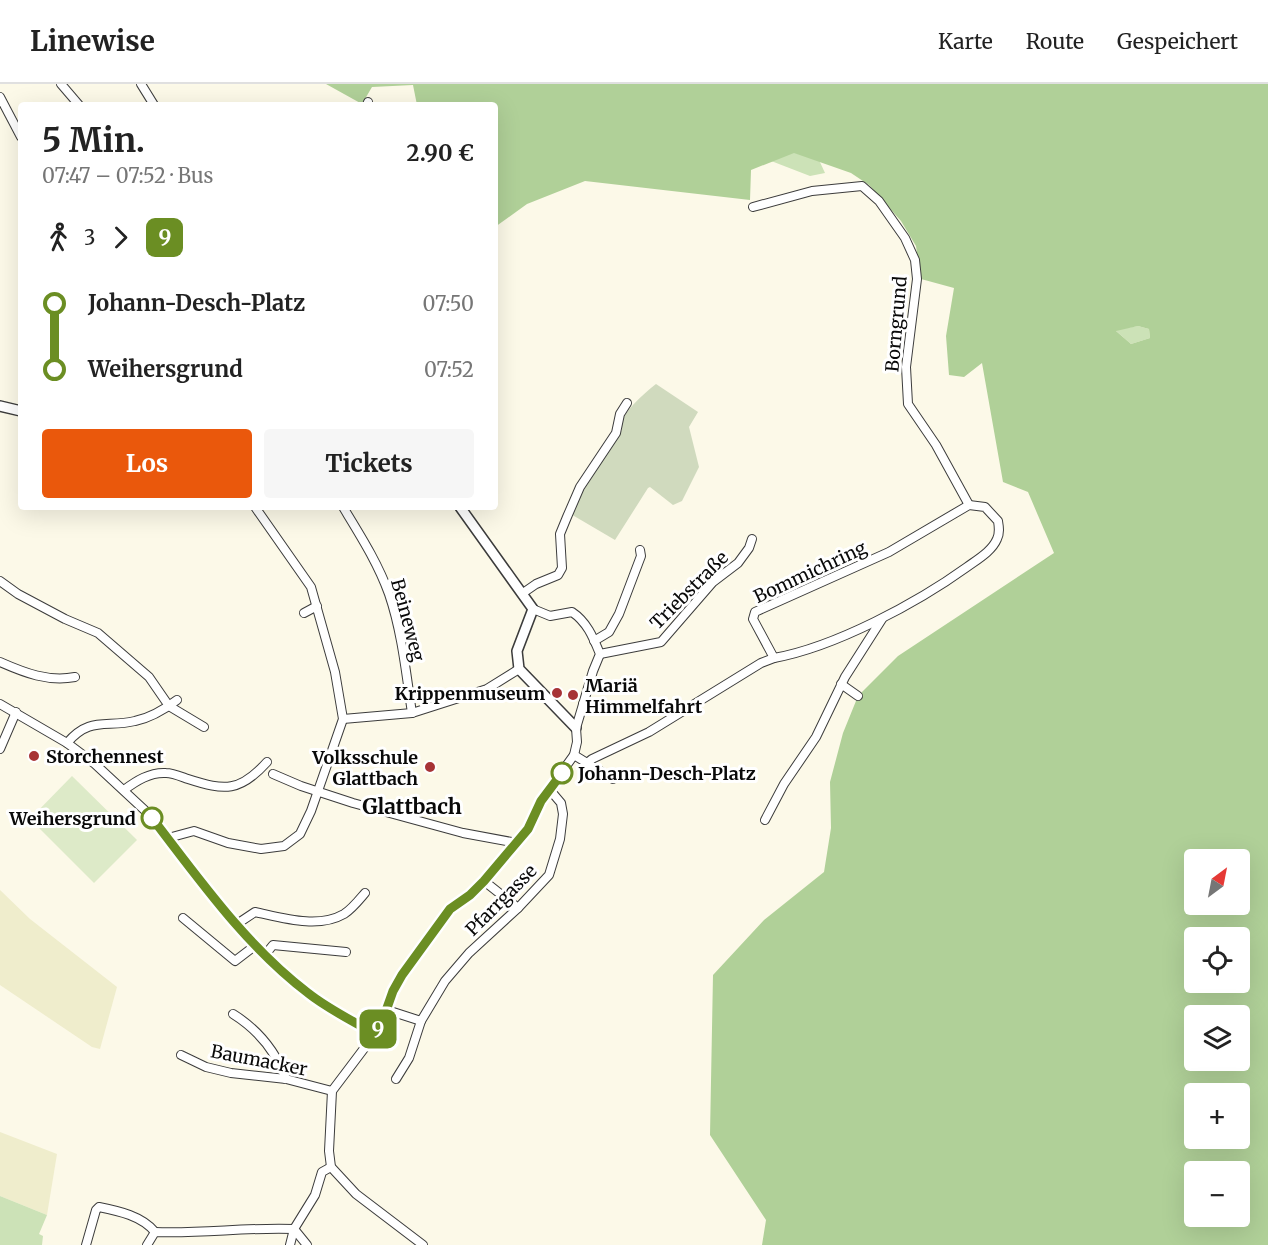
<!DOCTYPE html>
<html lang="de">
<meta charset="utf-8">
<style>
body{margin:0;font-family:Merriweather,serif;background:#f6f6f6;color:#222;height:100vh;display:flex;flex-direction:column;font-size:22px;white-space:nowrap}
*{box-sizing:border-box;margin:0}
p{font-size:20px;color:#767676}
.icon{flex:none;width:33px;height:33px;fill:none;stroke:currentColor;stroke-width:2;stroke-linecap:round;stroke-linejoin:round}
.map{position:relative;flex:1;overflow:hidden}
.drawer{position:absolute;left:18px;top:18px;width:480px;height:408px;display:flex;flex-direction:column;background:#fff;border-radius:6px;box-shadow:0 6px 24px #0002}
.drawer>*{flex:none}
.badge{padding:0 12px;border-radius:9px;font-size:21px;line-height:39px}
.needle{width:39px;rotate:32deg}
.controls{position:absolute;left:1184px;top:765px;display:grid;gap:12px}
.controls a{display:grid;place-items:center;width:66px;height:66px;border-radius:6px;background:#fff;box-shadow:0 6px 24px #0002;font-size:30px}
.map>.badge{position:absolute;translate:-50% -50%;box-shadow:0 0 0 3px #fff}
.legs{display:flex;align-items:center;gap:9px;height:66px;padding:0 24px;font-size:20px}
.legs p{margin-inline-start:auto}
.headline{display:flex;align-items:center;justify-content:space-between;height:102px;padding:0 24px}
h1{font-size:33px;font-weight:700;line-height:45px}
.action{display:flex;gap:12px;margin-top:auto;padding:12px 24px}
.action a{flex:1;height:69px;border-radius:6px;background:#ea580c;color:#fff;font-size:24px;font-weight:700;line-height:69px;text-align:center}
.action a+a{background:#f6f6f6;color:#222}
ul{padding:0 24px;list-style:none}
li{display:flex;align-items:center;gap:21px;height:66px;font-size:22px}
li i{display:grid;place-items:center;width:9px;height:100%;margin:0 8px;background:currentColor}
li i::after{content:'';width:15px;height:15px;margin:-8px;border:4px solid;border-radius:50%;background:#fff}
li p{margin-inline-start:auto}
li:first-child i{background:linear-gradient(#0000 50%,currentColor 0)}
li:last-child i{background:linear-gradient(currentColor 50%,#0000 0)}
header{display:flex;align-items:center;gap:36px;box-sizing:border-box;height:84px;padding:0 30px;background:#fff;border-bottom:2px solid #e0e0e0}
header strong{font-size:28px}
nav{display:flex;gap:33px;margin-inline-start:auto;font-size:21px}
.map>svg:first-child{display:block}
.farmland{fill:#efedcc}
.green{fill:#cce2b7}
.forest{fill:#b0d098;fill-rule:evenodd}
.cemetery{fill:#d0dabe}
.pitch{fill:#ddeac8}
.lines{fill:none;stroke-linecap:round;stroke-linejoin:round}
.minor-casing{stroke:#3c3c3c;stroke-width:10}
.tertiary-casing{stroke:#3c3c3c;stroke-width:12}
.minor{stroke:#fff;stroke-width:8}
.tertiary{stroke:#fff;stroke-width:9}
.line-1-casing{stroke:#fff;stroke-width:14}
.line-1{stroke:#6b8e23;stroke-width:9}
.poi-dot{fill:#a73336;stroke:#fff;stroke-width:2}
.stop-1-dot{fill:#fff;stroke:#6b8e23;stroke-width:3}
.labels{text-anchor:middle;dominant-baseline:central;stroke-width:6;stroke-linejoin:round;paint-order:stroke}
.street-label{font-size:18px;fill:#090909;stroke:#fff}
.poi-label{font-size:18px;font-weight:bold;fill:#090909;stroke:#fff;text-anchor:start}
.stop-label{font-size:18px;font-weight:bold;fill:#090909;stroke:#fff;text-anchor:start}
.quarter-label{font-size:21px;font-weight:bold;fill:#090909;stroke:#fff}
</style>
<header>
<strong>Linewise</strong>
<nav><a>Karte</a><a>Route</a><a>Gespeichert</a></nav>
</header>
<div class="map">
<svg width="1268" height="1161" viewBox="0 0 1268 1161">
<rect width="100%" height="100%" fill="#fcf9e8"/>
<!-- farmland -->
<g class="farmland">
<polygon points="0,806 30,835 117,903 100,965 92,963 0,901"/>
<polygon points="0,1048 57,1070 47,1131 0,1112"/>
</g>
<!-- green -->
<g class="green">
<polygon points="773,52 819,76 825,89 810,92 766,75"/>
<polygon points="1138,242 1149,245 1150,254 1131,260 1115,246"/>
<polygon points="0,1112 47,1131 39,1150 43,1152 42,1161 0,1161"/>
</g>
<!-- forest -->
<path class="forest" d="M 326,0 L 1268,0 L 1268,1161 L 762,1161 L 766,1136 L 710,1051 L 713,891 L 764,836 L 824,788 L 831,744 L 830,698 L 843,649 L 858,612 L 898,572 L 1054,469 L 1028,408 L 1003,398 L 982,279 L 964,293 L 949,291 L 946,252 L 954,204 L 921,195 L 916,162 L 901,137 L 869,101 L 851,89 L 794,69 L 751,86 L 750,116 L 585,97 L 527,120 L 495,143 L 495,21 L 417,21 L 413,1 L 372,3 L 362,20 ZM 1138,242 L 1149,245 L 1150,254 L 1131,260 L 1116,247 ZM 1194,776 L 1239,776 L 1239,820 L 1194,820 ZM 1194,854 L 1239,854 L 1239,898 L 1194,898 ZM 1194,932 L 1239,932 L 1239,976 L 1194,976 ZM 1194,1010 L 1239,1010 L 1239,1054 L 1194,1054 ZM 1194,1088 L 1239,1088 L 1239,1132 L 1194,1132 Z"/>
<!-- cemetery -->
<path class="cemetery" d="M 656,300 L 698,328 L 689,343 L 699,383 L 682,417 L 673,421 L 650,403 L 648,404 L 615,456 L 569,429 L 622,346 L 619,343 C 625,326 641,312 656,300 Z"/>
<!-- pitch -->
<polygon class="pitch" points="72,692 137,756 94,799 30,735"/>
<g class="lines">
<!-- minor casing -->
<g class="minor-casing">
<g id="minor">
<polyline points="61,0 79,21"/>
<polyline points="141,0 154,21"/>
<polyline points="0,13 21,53"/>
<polyline points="367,21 368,18"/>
<polyline points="753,123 812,107 862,102 879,117 905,154 915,176 917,195 906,283 908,320 936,361 969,421"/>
<path d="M 969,421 L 985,423 L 998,437 C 999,443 1000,449 997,455 C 992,467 978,475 967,483 C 917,519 835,563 774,574 L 753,535 L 755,528 L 889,468 Z"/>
<path d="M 343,423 C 360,451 378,479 389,510 C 402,548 406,589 412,629"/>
<polyline points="0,497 18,510 65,535 98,549 149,593 169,622 204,643"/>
<polyline points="523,509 536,500 558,491 562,484 560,450 567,433 580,403 616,349 620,330 627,319"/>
<polyline points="304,529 317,522"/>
<polyline points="594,557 609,548 619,530 641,472 640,466"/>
<polyline points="600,570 661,558 713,498 738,479 749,464 752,455"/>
<path d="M 0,578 C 25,589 48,598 75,593"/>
<polyline points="841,600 858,612"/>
<polyline points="0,620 67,659 95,680 152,733 210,810 265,871 309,910 375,950"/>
<polyline points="583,620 627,624"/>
<polyline points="343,635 412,629 487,605 519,585"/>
<path d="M 67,659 C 90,632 106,644 135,637 C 150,634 165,625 177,616"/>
<polyline points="0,665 16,628"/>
<polyline points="574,671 613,695"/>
<polyline points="587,679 592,675 649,648 761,579 774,574"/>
<polyline points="273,690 301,702 353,719 463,749 517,759"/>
<path d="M 124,706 C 136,697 150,688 166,689 C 173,689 182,693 188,695 C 225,707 240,708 267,678"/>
<polyline points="765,736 784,700 816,653 845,593 882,535"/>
<polyline points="168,754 194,747 228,759 261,765 284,762 300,750 311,727 343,635 335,588 311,503 255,423"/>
<polyline points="484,797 518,824"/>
<polyline points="183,834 235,877 256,861"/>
<path d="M 237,840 L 255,828 C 283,834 318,845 344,830 C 352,825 359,816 365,809"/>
<polyline points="265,871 273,861 346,868"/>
<polyline points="387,926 421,937 445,897 469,869 518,824 549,791 560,755 563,730 561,719 550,706"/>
<path d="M 233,930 C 257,945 276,968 286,995"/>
<polyline points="181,971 206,983 231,989 286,995 332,1007"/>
<polyline points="396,995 409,974 421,937"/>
<polyline points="294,1145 307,1161"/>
<path d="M 86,1161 L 96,1126 L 99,1123 C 119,1127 142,1132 155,1148"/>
<path d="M 147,1161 L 155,1148 C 201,1150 248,1143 294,1145"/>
<polyline points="290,1161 294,1145 315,1111 322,1088 331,1083"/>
<path d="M 423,1161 L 356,1110 L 331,1083 L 329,1067 L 332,1007 L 375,950 L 382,938 L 393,907 L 431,850 L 450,825 L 470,811 L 484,797 L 528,745 L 541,717 L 574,671 L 577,658 L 576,644 L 593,587 L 600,570 C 593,553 587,538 572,528 L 550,532 L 533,525"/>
</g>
</g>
<!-- tertiary casing -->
<g class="tertiary-casing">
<g id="tertiary">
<polyline points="0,322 21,327"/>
<polyline points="460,423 533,525 517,567 519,585 576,644"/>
</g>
</g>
<!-- minor -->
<use href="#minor" class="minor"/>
<!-- tertiary -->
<use href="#tertiary" class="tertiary"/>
</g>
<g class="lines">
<!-- line-1 casing -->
<g class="line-1-casing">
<path id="line-1" d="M 152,734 C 199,795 246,862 308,909 C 328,925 353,937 375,950 L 382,938 L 393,907 L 402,891 L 450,825 L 470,811 L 484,797 L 528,745 L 541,717 L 562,689"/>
</g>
<!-- line-1 -->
<use href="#line-1" class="line-1"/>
</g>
<!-- markers -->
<g class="poi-dot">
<circle cx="557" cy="609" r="6"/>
<circle cx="573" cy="611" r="6"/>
<circle cx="34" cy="672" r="6"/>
<circle cx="430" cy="683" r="6"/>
</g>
<g class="stop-1-dot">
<circle cx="562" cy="689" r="10"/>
<circle cx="152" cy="734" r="10"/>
</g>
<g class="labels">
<!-- street labels -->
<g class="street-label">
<text transform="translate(896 240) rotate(-85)">Borngrund</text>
<text transform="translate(810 488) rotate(-25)">Bommichring</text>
<text transform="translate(689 506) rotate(-45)">Triebstraße</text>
<text transform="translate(408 536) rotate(75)">Beineweg</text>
<text transform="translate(501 816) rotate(-45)">Pfarrgasse</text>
<text transform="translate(259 976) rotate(11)">Baumacker</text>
</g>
<!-- poi labels -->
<g class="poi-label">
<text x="585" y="601">Mariä<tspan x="585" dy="21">Himmelfahrt</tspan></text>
<text x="545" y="609" text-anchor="end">Krippenmuseum</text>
<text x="46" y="672">Storchennest</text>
<text x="418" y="673" text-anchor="end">Volksschule<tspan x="418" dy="21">Glattbach</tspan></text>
</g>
<!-- stop labels -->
<g class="stop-label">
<text x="578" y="689">Johann-Desch-Platz</text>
<text x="136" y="734" text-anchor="end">Weihersgrund</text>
</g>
<!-- quarter labels -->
<g class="quarter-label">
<text x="412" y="722">Glattbach</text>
</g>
</g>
</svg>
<div class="controls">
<a><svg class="needle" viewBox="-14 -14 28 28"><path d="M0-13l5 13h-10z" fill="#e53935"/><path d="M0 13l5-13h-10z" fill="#767676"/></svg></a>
<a><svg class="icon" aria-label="locate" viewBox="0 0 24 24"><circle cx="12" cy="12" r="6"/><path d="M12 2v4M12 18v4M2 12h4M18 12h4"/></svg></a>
<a><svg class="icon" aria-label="layers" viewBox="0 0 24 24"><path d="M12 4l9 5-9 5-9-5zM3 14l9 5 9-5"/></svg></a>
<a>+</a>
<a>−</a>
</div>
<b class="badge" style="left:378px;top:945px;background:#6b8e23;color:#fff">9</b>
<section class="drawer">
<div class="headline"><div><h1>5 Min.</h1><p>07:47 – 07:52 · Bus</p></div><b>2.90 €</b></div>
<div class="legs"><svg class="icon" aria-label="walk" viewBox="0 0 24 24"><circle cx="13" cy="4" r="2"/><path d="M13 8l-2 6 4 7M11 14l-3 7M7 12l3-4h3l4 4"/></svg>3<svg class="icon" aria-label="forward" viewBox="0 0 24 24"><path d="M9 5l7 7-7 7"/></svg><b class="badge" style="background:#6b8e23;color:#fff">9</b></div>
<ul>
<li><i style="color:#6b8e23"></i><b>Johann-Desch-Platz</b><p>07:50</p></li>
<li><i style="color:#6b8e23"></i><b>Weihersgrund</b><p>07:52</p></li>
</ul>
<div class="action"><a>Los</a><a>Tickets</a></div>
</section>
</div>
